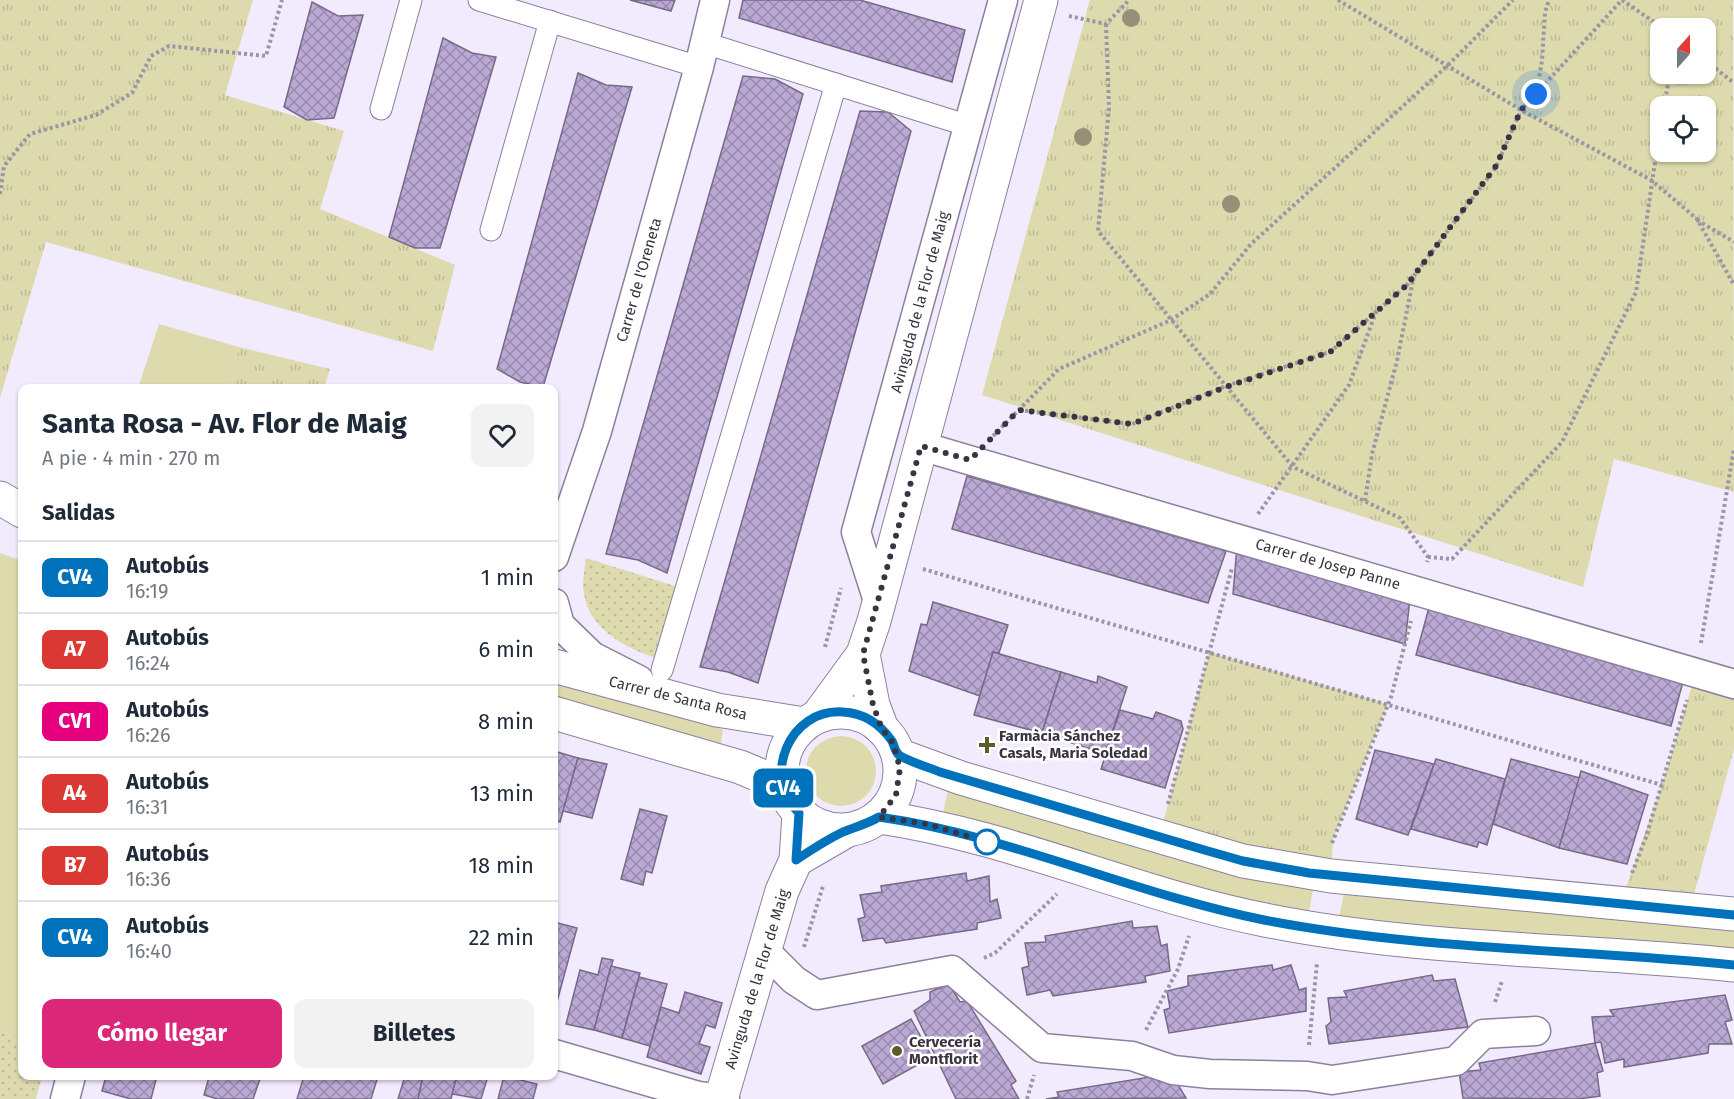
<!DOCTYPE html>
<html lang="es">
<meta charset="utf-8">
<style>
body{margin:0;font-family:"Fira Sans",sans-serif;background:#f2f2f3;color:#1f2937;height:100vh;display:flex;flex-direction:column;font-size:22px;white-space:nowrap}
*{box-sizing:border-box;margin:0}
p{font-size:20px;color:#747a83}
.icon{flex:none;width:33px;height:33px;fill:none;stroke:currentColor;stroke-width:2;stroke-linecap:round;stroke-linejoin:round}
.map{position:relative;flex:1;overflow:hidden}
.details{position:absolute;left:18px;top:384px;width:540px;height:696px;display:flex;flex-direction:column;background:#fff;border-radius:12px;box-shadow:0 2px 4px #0004}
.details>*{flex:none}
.badge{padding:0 12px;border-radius:9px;font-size:21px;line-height:39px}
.needle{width:39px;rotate:21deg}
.tools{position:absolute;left:1650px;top:18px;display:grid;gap:12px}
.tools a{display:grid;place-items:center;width:66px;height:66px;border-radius:12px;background:#fff;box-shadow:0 2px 4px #0004;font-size:30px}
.you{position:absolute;width:30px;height:30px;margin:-15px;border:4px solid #fff;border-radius:50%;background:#1a73e8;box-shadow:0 0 0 9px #1a73e833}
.map>.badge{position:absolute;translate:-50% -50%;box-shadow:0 0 0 3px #fff}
h2{padding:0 24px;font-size:22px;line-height:54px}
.round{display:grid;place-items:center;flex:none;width:63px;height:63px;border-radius:12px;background:#f2f2f3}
.summary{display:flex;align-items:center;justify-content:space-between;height:102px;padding:0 24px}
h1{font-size:28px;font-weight:700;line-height:45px}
.action{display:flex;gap:12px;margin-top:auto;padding:12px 24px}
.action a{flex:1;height:69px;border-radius:12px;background:#db2777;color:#fff;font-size:24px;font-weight:700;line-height:69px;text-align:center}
.action a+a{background:#f2f2f3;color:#1f2937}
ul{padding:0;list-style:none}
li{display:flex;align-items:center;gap:18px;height:72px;padding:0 24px;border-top:2px solid #e0e1e3}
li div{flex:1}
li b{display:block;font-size:22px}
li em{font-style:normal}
li .badge{min-width:66px;font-weight:700;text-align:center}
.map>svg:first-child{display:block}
.grass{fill:url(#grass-dots)}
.park{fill:url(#park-tufts);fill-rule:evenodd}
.garden{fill:#dddaad}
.building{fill:url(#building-cross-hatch);stroke:#766a87;stroke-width:1.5}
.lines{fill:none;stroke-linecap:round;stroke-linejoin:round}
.pedestrian-casing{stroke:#8c809d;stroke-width:23}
.minor-casing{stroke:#8c809d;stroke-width:31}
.tertiary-casing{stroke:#8c809d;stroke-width:35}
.secondary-casing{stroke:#8c809d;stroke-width:35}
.path{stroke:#9b95a5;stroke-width:4;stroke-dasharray:3 3;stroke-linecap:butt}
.pedestrian{stroke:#fff;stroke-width:21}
.minor{stroke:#fff;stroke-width:28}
.tertiary{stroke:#fff;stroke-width:33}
.secondary{stroke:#fff;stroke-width:33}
.tree{fill:#969078}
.line-casing{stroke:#fff;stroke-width:14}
.line{stroke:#0072bc;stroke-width:9}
.walk{stroke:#393441;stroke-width:6;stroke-dasharray:0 10.8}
.poi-dot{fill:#5f5b28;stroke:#fff;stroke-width:2}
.stop-dot{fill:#fff;stroke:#0072bc;stroke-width:3}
.labels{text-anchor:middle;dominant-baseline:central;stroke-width:5;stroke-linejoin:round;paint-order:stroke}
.street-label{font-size:15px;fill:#393441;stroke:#fff}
.poi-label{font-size:15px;font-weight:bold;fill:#393441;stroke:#fff;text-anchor:start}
</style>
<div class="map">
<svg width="1734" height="1099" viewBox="0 0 1734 1099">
<defs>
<pattern id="grass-dots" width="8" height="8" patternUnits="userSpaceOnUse" patternTransform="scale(1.5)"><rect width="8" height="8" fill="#dddaad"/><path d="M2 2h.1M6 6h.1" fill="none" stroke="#bebc96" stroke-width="1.8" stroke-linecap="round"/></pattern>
<pattern id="park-tufts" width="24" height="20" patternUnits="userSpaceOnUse" patternTransform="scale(1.5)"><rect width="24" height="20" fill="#dddaad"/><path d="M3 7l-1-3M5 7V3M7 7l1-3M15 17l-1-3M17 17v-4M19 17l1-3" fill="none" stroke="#bebc96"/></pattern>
<pattern id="building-cross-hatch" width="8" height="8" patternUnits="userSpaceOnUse" patternTransform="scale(1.5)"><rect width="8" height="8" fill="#bba9d5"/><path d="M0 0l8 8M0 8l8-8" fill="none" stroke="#998aae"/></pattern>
</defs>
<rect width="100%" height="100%" fill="#f2ebfe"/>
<!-- grass -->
<g class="grass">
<path d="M 586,558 L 678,587 L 657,658 C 624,648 585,627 583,586 C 583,577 585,567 586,558 Z"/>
<polygon points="0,1027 22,1047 22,1076 42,1076 36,1099 0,1099"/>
</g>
<!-- park -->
<g class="park">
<polygon points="0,0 253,0 225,95 344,131 320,209 455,265 433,351 46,242 0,398"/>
<path d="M 1090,0 L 1733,0 L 1734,492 L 1614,459 L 1583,587 L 982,395 ZM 1660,28 L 1706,28 L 1706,74 L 1660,74 ZM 1660,106 L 1706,106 L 1706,152 L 1660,152 Z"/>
<polygon points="239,347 330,369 324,388 228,388"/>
<polygon points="1209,652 1388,704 1333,839 1331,876 1159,838"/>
<polygon points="1696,672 1734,684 1734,749 1690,909 1620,904 1662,785"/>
</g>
<!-- garden -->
<g class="garden">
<polygon points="159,324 239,347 228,388 138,388"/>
<polygon points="0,553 22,561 22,1047 0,1027"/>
<polygon points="554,679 723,729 719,756 554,706"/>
<circle cx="841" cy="771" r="35"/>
<polygon points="948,790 1313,889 1308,917 942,818"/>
<polygon points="1344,893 1718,926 1734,931 1734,957 1338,923"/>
</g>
<!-- building -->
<g class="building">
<polygon points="630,0 675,0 671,11"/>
<polygon points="743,0 860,0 965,30 952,82 739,18"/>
<polygon points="312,2 338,16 363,15 334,118 307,120 284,107"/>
<polygon points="443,38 472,53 496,57 440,248 415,248 389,237"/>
<polygon points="578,73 606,85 632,87 543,387 520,382 497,369"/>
<polygon points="743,76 775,79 803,94 667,573 638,560 606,554"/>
<polygon points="860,111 888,112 911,131 758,683 728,672 700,667"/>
<polygon points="967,476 1226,551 1208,603 952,529"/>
<polygon points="1237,546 1410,598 1405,644 1233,594"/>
<polygon points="933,602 1008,625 999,653 993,652 980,696 909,671 921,624 927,625"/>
<polygon points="1430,604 1684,678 1671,726 1416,655"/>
<polygon points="993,652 1061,672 1042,733 974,715"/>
<polygon points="1061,672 1097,683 1098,676 1127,687 1105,754 1042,733"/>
<polygon points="1120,710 1153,719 1156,712 1181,721 1183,729 1165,788 1101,769"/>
<polygon points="1375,750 1434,764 1408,835 1356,819"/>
<polygon points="554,751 578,758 560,822 554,820"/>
<polygon points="578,758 607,764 592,818 563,811"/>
<polygon points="1436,759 1505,779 1487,845 1479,842 1477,847 1411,829"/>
<polygon points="1511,759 1580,778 1559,848 1493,824"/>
<polygon points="1581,771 1648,795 1627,864 1559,848"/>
<polygon points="640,809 667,816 652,873 646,871 643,885 621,879"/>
<polygon points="966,873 967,881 989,876 990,902 997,899 1001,918 977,923 977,929 886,943 883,938 863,941 858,919 865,917 860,895 882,892 881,886"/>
<polygon points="1132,921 1133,928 1157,926 1161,946 1167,944 1170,971 1145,976 1146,982 1053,996 1050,990 1027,995 1022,968 1029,966 1025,943 1046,942 1045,936"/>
<polygon points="554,922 577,928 555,1009 554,1008"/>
<polygon points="602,958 613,960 594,1030 566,1024 580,970 598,975"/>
<polygon points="1272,965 1273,970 1291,965 1299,990 1306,988 1306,1011 1169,1033 1164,1010 1170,1008 1167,991 1188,986 1188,976"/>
<polygon points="611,966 640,973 622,1038 594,1030"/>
<polygon points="1432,975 1434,981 1455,979 1468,1027 1329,1044 1326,1026 1331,1022 1328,998 1347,997 1344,991"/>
<polygon points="639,977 667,984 650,1046 622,1038"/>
<polygon points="949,984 960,1002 967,1001 1016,1081 1011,1085 1019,1099 956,1099 914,1011 930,1000 930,992"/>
<polygon points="685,992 722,1003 715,1028 706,1025 699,1044 710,1047 701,1074 647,1057 661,1007 679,1013"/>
<polygon points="1725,995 1732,1020 1725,1022 1732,1044 1709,1044 1708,1053 1624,1067 1624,1059 1605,1063 1601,1042 1595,1043 1592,1017 1614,1016 1610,1010"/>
<polygon points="911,1019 932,1057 883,1084 862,1046"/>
<polygon points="1595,1043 1603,1071 1597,1073 1600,1096 1578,1099 1463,1098 1459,1072 1481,1070 1479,1063"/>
<polygon points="1172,1075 1186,1098 1046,1099 1059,1097 1057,1092 1156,1076 1159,1082"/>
<polygon points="106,1076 157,1076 151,1099 131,1099 102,1091"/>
<polygon points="202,1076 261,1076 253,1099 218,1099 204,1095 209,1077"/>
<polygon points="304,1076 378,1076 371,1099 297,1099"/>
<polygon points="405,1076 423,1076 418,1099 398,1099"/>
<polygon points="423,1076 457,1076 451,1099 418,1099"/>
<polygon points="457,1076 488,1076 481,1099 452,1094"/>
<polygon points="504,1076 537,1084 533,1099 498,1099"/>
</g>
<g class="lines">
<!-- pedestrian casing -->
<g class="pedestrian-casing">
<g id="pedestrian">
<polyline points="479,0 699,67"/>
<polyline points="705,43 969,126"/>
<polyline points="381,109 411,0"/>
<polyline points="491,230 550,21"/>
<polyline points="662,670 836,84"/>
</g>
</g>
<!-- minor casing -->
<g class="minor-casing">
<g id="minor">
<polyline points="921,446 1734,684"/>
<polyline points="554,557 597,431 699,67 715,0"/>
<polyline points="554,603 560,625 592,656 639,680"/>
<polyline points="879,604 856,532 1003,0"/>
<polyline points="765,951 794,980 817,995 952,970 1042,1048 1132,1056 1173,1070 1210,1074 1307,1076 1332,1080 1456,1061 1483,1034 1536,1031"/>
<polyline points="554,1054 698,1096 725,1099"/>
<polyline points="65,1099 71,1076"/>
</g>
</g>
<!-- tertiary casing -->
<g class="tertiary-casing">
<g id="tertiary">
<polyline points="863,654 873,705 882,729"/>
<polyline points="817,717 863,654 874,621 1041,0"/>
<polyline points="796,860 846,831"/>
<polyline points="721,1099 782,891 796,860 799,813"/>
</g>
</g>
<!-- secondary casing -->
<g class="secondary-casing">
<g id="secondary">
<polyline points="0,498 22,511"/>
<polyline points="554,666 717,710 804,724"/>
<circle cx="841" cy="771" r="59"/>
<polyline points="554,713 740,767 783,785"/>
<polyline points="898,755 961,778 1243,861 1331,876 1734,914"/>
<path d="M 879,817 C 1011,836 1134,894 1265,920 C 1418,951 1578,949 1734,965"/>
</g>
</g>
<!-- path -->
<g class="path">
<polyline points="1338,0 1521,110 1651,180 1697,219 1734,285"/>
<polyline points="1622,0 1663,28"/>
<polyline points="1069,16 1106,24 1129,0"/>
<polyline points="1106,24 1109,107 1098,231 1293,467 1400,518 1428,557 1427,562"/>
<polyline points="1706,61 1734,83"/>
<polyline points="1536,94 1542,61 1545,12 1549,0"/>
<polyline points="1664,106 1670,74"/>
<polyline points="0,194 4,166 30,134 96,115 132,93 151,56 169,46 266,56 282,0"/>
<polyline points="1697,220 1734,242"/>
<polyline points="1019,410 1132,424 1226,386 1330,352 1407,285 1496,167 1521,110 1622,0"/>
<polyline points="993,436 1059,369 1171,320 1210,294 1251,244 1447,66 1513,0"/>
<polyline points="1365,501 1372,454 1397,361 1413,280"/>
<polyline points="1258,514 1349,385 1376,312"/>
<polyline points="1428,557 1452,559 1562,442 1636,292 1660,128"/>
<polyline points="923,569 1662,785"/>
<polyline points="1701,643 1734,449"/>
<polyline points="825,647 841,588"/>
<polyline points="1168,804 1232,568"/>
<polyline points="1332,843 1391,697 1411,621"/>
<polyline points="1632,873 1646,837 1687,700"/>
<polyline points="804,947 823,886"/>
<polyline points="984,958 995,953 1057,894"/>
<polyline points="1495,1002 1502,981"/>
<polyline points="1146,1030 1178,969 1189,936"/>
<polyline points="1309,1045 1317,963"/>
<polyline points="1027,1099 1034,1075"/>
</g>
<!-- pedestrian -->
<use href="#pedestrian" class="pedestrian"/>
<!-- minor -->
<use href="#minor" class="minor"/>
<!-- tertiary -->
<use href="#tertiary" class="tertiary"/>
<!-- secondary -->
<use href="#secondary" class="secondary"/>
</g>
<!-- trees -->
<g class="tree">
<circle cx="1131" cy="18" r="9"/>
<circle cx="1083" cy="137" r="9"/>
<circle cx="1231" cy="204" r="9"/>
</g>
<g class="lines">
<!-- line casing -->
<g class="line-casing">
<path id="line" d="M 1734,915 L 1309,873 L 1243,861 L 1201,849 L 940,772 C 931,768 903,760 898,754 C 895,751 894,745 892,741 C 880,724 864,713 843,712 C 789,708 761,778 799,813 L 796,860 C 811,850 826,840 843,832 C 855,827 867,824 879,817 C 1011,836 1134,894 1264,920 C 1418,950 1578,949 1734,965"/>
</g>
<!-- line -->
<use href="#line" class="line"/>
<!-- walk -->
<polyline class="walk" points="987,842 927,824 879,817 896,795 900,768 893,743 882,729 873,705 863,654 921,446 970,460 1019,410 1132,424 1226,387 1330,352 1407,285 1496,166 1521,110 1536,94"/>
</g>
<!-- markers -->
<g class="poi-dot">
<path d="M984 736h6v6h6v6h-6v6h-6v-6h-6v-6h6z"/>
<circle cx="897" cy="1051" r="6"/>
</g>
<circle class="stop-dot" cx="987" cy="842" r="12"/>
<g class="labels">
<!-- street labels -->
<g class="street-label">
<text transform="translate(639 280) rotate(-74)">Carrer de l'Oreneta</text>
<text transform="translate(920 302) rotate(-75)">Avinguda de la Flor de Maig</text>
<text transform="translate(1328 564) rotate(16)">Carrer de Josep Panne</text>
<text transform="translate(678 698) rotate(14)">Carrer de Santa Rosa</text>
<text transform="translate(757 979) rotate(-73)">Avinguda de la Flor de Maig</text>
</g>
<!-- poi labels -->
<g class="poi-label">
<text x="999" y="736">Farmàcia Sánchez<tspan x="999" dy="17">Casals, Maria Soledad</tspan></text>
<text x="909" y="1042">Cervecería<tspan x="909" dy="17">Montflorit</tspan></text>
</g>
</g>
</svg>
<div class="tools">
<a><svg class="needle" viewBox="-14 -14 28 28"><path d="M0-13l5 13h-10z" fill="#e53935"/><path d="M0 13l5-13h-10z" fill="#747a83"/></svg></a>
<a><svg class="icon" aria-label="locate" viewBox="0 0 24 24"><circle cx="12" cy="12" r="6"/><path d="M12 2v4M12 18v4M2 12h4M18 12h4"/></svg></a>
</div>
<div class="you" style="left:1536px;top:94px"></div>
<b class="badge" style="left:783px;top:788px;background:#0072bc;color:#fff">CV4</b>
<section class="details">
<div class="summary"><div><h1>Santa Rosa - Av. Flor de Maig</h1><p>A pie · 4 min · 270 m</p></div><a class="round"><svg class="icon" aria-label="heart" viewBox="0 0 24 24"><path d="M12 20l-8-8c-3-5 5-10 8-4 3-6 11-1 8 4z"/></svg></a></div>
<h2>Salidas</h2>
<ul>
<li><span class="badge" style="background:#0072bc;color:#fff">CV4</span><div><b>Autobús</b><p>16:19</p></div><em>1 min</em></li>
<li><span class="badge" style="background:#da3832;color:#fff">A7</span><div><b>Autobús</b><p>16:24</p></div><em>6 min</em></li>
<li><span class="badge" style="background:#e6007e;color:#fff">CV1</span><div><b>Autobús</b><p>16:26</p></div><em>8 min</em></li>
<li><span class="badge" style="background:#da3832;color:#fff">A4</span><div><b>Autobús</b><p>16:31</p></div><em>13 min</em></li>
<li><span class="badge" style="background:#da3832;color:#fff">B7</span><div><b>Autobús</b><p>16:36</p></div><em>18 min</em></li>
<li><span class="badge" style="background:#0072bc;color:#fff">CV4</span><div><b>Autobús</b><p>16:40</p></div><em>22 min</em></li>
</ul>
<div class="action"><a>Cómo llegar</a><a>Billetes</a></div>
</section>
</div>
